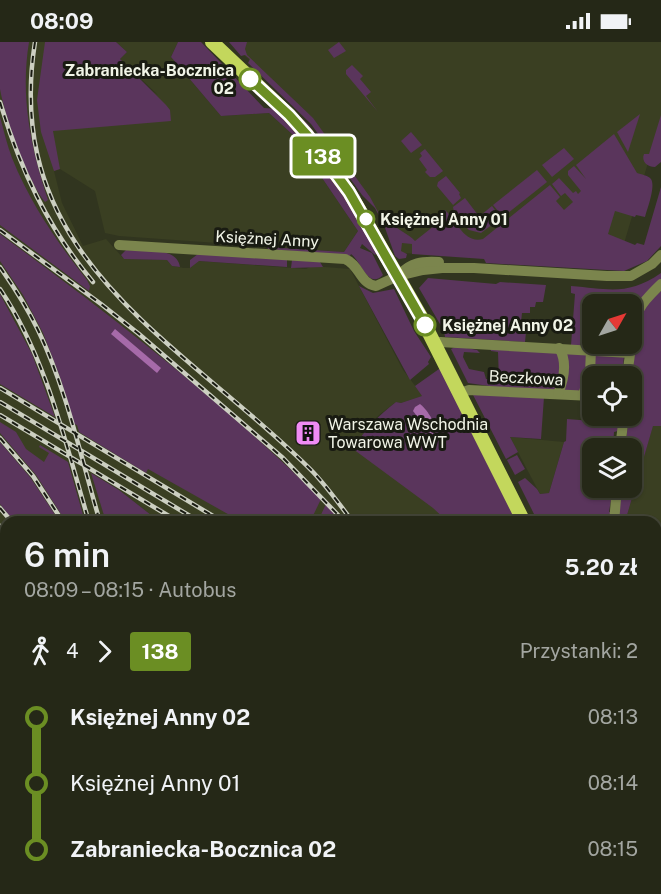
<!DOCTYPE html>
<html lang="pl">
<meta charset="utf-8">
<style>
body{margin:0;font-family:"Public Sans",sans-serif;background:#313424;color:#f1f3f6;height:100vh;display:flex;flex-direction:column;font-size:22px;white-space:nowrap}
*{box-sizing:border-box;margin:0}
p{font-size:20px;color:#a3a6a1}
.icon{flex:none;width:33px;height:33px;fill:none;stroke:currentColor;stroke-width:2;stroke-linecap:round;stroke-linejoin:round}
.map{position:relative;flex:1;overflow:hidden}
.details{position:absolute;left:0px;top:474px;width:662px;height:378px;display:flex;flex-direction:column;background:#252817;border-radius:18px 18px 0 0;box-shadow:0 2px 4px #0004,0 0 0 2px #424436}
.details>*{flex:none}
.badge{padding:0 12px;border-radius:4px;font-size:21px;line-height:39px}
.needle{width:39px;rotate:51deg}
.tools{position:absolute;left:582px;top:252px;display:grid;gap:12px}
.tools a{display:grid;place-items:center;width:60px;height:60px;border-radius:12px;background:#252817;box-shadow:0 2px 4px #0004,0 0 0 2px #424436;font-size:30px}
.map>.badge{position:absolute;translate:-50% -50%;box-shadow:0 0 0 3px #fff}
.legs{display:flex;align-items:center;gap:9px;height:66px;padding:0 24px;font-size:20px}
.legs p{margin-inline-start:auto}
.summary{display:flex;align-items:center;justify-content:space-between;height:102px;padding:0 24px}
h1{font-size:33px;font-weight:600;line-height:45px}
ul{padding:0 24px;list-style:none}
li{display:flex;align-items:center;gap:21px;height:66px;font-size:22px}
li i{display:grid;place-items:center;width:9px;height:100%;margin:0 8px;background:currentColor}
li i::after{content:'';width:15px;height:15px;margin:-8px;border:4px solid;border-radius:50%;background:#252817}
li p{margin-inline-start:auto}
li:first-child i{background:linear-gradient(#0000 50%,currentColor 0)}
li:last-child i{background:linear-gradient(currentColor 50%,#0000 0)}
.status{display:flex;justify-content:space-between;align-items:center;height:42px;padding:0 30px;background:#252817;direction:ltr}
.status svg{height:16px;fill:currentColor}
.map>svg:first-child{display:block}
.built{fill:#3a3f22}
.green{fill:#5a355c}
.water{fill:#a66aa9}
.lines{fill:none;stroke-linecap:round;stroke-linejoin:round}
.minor{stroke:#7b854d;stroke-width:10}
.major{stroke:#c3d75c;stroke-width:14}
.rail-casing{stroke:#cccfc1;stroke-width:4.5}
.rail{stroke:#191b12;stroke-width:2;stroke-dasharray:7;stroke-linecap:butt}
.line-1-casing{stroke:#fff;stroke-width:14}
.line-1{stroke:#6b8e23;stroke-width:9}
.stop-1-dot{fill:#fff;stroke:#6b8e23;stroke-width:3}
.labels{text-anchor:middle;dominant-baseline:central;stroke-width:6;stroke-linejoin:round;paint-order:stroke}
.stop-label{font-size:16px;font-weight:bold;fill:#f1f4e7;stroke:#191b12;text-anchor:start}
.street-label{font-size:16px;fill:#f1f4e7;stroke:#191b12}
.poi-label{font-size:16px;fill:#f1f4e7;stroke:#191b12;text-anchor:start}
</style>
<div class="status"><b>08:09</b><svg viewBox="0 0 49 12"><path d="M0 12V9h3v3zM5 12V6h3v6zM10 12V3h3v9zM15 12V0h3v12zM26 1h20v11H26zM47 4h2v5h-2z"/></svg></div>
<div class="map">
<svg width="661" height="852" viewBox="0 0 661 852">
<rect width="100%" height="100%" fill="#31351f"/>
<!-- built -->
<g class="built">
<polygon points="0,0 79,0 158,53 120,17 127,10 116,0 178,0 171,15 221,74 269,71 293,93 358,189 344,210 119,194 105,191 95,149 60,127 54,129 62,161 83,204 106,197 124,217 167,218 172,224 184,226 190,226 198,219 306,227 312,224 350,227 403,328 423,354 401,361 396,360 379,373 363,390 448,480 160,480 119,448 92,432 106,480 6,480 6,541 0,531"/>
<polygon points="230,0 661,0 661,77 617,225 403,211 396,206 369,155 313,77"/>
<polygon points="653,383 661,384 661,539 656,539 656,480 625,480"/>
<polygon points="510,395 564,400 549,451 540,452"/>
<polygon points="656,659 661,663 661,852 521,852 517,846 656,846"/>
<polygon points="144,846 217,846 218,852 146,852"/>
<polygon points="364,846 414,846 414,852 363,852"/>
</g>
<!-- green -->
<g class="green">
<path d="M 0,0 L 29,0 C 20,55 31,106 48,158 L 45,160 C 27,138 5,75 0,47 C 0,32 0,15 0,0 Z"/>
<polygon points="45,0 116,0 127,10 120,17 166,63 170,68 171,79 53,89 60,127 54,129 41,90 37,58"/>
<path d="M 178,0 L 201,0 L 264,66 L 278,67 L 294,84 L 346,154 L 377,211 L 375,213 L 362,202 L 360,206 L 372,211 L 383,233 C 368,248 361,219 351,212 L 350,214 L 268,207 L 267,205 L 344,210 L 358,189 L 293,93 L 269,71 L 221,74 L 171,15 Z"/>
<path d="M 229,0 L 247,0 L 245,7 L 247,13 L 313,76 L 370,155 L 385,183 L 392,181 C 398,189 408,191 415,199 L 444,176 L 440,171 L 445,168 C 457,179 464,202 483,197 L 550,143 L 560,155 L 556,159 L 564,168 L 573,160 L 565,151 L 561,154 L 552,142 L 559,136 L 573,151 L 576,149 L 578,152 L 581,149 L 568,133 L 568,129 L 574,124 L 586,137 L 576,123 L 614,92 L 637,131 C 641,132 648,134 650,136 C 657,142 647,167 645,175 L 636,173 L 635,175 L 615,169 L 608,192 L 635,203 L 637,201 L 644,203 L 661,145 L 661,204 L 647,219 L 624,229 L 486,221 L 484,217 L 412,212 L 412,202 L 402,201 L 401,209 L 407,212 L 406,216 L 399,217 L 395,214 L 384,183 L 375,166 L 362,153 L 311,82 L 248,21 L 250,17 L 245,13 L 241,14 Z"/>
<polygon points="339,0 346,9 334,16 328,8"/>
<polygon points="352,23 363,34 360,37 371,50 366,54 378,70 346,32 346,28"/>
<polygon points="248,24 309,83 361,155 359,156 248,27"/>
<polygon points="640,72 628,110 617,90"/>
<path d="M 661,73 L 661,120 L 655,125 C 647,125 641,119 644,112 L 649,112 Z"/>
<path d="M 0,75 C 4,89 7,103 12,116 C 30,161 57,200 87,238 L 90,244 L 89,249 L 0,183 Z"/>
<polygon points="411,90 422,103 411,111 401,99"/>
<polygon points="564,106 574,117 552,135 542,123"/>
<polygon points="425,107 443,129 435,135 430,135 425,130 427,128 419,117 422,114 420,111"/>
<polygon points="537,128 547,140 503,175 493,163"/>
<polygon points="446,134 460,151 459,152 461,156 453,163 437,144 438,140"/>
<polygon points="465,156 478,173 465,184 454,170 453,165"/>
<polygon points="492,164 501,176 481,191 469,188 466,185"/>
<path d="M 0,192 C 112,274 222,359 321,457 L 310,480 L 242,480 L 148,427 L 146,431 L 79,390 L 77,383 L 74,382 L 60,335 L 43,291 L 23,253 L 0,219 Z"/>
<path d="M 126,208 C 143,209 177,204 180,225 L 172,224 L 167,218 L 124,217 L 121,213 Z"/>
<polygon points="198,212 287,217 287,225 199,219 190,226 190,218"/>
<polygon points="292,218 320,220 323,225 291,226"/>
<path d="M 661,231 L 661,237 L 632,275 L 632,262 L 592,262 L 589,290 L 581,289 L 580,304 L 571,303 L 575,252 L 571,251 L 571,244 C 609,247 628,254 661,231 Z"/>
<polygon points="428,236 496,242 500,240 546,243 543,260 536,260 535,265 530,265 530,271 522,271 520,289 526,290 525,300 445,295 444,289 419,246"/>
<polygon points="359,244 373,251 394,247 414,289 431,315 428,320 429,322 410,338"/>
<path d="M 661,249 L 661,384 L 653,384 L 625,480 L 617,480 L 621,446 L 632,446 L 632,406 L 625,406 L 629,374 L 632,374 C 632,347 633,288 645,266 C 648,259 655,254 661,249 Z"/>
<polygon points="0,252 32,312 55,375 0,342"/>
<polygon points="457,304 477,308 480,311 464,310 463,315 469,327 484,330 486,337 499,338 498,310 491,309 490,305 558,311 563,319 556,348 496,345 468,341 451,307"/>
<polygon points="566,309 588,313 582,346 578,349 565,349 564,346"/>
<polygon points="595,313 624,314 622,334 592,334 592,351 587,349"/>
<path d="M 439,327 L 443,329 L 519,480 L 448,480 L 433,466 L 353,407 C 365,387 378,374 396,360 L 401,361 L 422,354 L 415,344 Z"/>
<polygon points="472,351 544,355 541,397 510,395 518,410 506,417"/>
<polygon points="593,374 619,374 618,389 614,390 613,406 592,406 592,446 613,446 609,470 613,470 612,480 538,480 518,440 525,436 537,447 540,452 549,451 564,400 566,399 567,377 592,379"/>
<polygon points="0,380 16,390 26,407 44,420 49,411 39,405 40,403 68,420 85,480 66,480 36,433 0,391"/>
<polygon points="0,400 30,435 60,480 14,480 0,462"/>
<polygon points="517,413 525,427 515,433 507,418"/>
<polygon points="91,431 119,448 160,480 106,480"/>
<polygon points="326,462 342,480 325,480 319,477"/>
<polygon points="656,545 661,546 661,623 656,622"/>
<polygon points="217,846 275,846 275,852 218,852"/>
<polygon points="314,846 364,846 363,852 314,852"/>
<polygon points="414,846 442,846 443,852 414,852"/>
<polygon points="445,846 517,846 521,852 447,852"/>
</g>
<!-- water -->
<g class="water">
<polygon points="115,287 161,326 157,331 111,292"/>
<path d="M 420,362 C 428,368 438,385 436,394 L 430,391 L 413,369 L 415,365 Z"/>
</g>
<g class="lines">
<!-- minor -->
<g class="minor">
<path d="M 119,203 L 345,217 C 360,223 359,241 376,244 L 398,234 L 423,228 L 442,226 L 474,226 L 607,234 L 631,234 L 652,222 L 661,213"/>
<path d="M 399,233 C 411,220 422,219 439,220"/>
<path d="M 632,300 C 637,267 637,265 661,242"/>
<polyline points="434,301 440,300 630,311"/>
<polyline points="627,334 631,305"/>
<polyline points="460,351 469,348 592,354"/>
<path d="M 558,352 C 564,337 568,320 559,306"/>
<polyline points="583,353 590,331 591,308"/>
<polyline points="620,406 624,374"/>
<polyline points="614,480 617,446"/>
<polyline points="656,543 661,543"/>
<polyline points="0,658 6,667"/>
<polyline points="107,846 107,852"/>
<polyline points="307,852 307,846"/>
</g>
<!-- major -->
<g class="major">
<polyline points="212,0 289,73 307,93 349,150 420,273 524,480"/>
<polyline points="656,648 661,653"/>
</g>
<!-- rail casing -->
<g class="rail-casing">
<g id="rail">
<path d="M 35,0 C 1,216 178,297 307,424 C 325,441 338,461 353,480"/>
<path d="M 0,60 C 20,127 48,186 93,240"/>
<polyline points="0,188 101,262 139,292 283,416 339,474"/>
<path d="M 0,225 C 14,245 27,265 38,288 C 67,348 81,416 100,480"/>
<path d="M 0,247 C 47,317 65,400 89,480"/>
<polyline points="0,346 223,480"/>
<polyline points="0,360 200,480"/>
<polyline points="0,373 179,480"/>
<polyline points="0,396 33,434 63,480"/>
<polyline points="0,466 12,480"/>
<polyline points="0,484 6,491"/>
<polyline points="656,845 661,852"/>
<polyline points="164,846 166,852"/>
<polyline points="193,846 194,852"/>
<polyline points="211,846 213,852"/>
<polyline points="523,846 527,852"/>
<polyline points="540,846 544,852"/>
<polyline points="553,846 556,852"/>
<polyline points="279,852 279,846"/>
</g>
</g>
<!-- rail -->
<use href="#rail" class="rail"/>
</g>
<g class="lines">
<!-- line-1 casing -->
<g class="line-1-casing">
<polyline id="line-1" points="250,37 289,73 307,93 349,150 425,283"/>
</g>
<!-- line-1 -->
<use href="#line-1" class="line-1"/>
</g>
<!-- icons -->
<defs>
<g id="building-square" transform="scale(1.35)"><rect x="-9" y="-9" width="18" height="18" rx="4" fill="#f08bf5" stroke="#191b12"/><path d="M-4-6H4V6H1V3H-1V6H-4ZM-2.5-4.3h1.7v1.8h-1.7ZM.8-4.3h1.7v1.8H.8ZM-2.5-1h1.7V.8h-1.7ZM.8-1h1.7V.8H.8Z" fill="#111"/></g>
</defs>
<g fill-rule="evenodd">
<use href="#building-square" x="308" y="391"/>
</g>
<!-- markers -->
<g class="stop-1-dot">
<circle cx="250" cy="37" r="10"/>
<circle cx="366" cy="177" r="8"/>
<circle cx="425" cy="283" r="10"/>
</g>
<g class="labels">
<!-- stop labels -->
<g class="stop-label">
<text x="234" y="28" text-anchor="end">Zabraniecka-Bocznica<tspan x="234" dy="18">02</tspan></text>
<text x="380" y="177">Księżnej Anny 01</text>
<text x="442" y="283">Księżnej Anny 02</text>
</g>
<!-- street labels -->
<g class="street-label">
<text transform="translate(267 197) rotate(3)">Księżnej Anny</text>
<text transform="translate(526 336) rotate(3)">Beczkowa</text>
</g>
<!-- poi labels -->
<g class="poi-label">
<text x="328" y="382">Warszawa Wschodnia<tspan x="328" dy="18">Towarowa WWT</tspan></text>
</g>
</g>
</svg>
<div class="tools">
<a><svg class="needle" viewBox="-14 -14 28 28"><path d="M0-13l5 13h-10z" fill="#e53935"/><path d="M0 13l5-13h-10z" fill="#a3a6a1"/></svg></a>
<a><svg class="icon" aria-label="locate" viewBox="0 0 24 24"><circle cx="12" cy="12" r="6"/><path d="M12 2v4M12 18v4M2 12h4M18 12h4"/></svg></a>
<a><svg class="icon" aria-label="layers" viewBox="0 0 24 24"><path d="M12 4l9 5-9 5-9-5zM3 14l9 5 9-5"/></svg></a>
</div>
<b class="badge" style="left:323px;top:114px;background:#6b8e23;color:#fff">138</b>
<section class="details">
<div class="summary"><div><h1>6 min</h1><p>08:09 – 08:15 · Autobus</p></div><b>5.20 zł</b></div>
<div class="legs"><svg class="icon" aria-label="walk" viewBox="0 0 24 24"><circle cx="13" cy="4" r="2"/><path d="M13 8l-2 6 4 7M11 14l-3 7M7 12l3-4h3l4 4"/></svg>4<svg class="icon" aria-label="forward" viewBox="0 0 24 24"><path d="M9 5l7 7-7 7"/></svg><b class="badge" style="background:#6b8e23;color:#fff">138</b><p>Przystanki: 2</p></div>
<ul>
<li><i style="color:#6b8e23"></i><b>Księżnej Anny 02</b><p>08:13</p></li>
<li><i style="color:#6b8e23"></i><span>Księżnej Anny 01</span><p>08:14</p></li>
<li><i style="color:#6b8e23"></i><b>Zabraniecka-Bocznica 02</b><p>08:15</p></li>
</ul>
</section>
</div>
